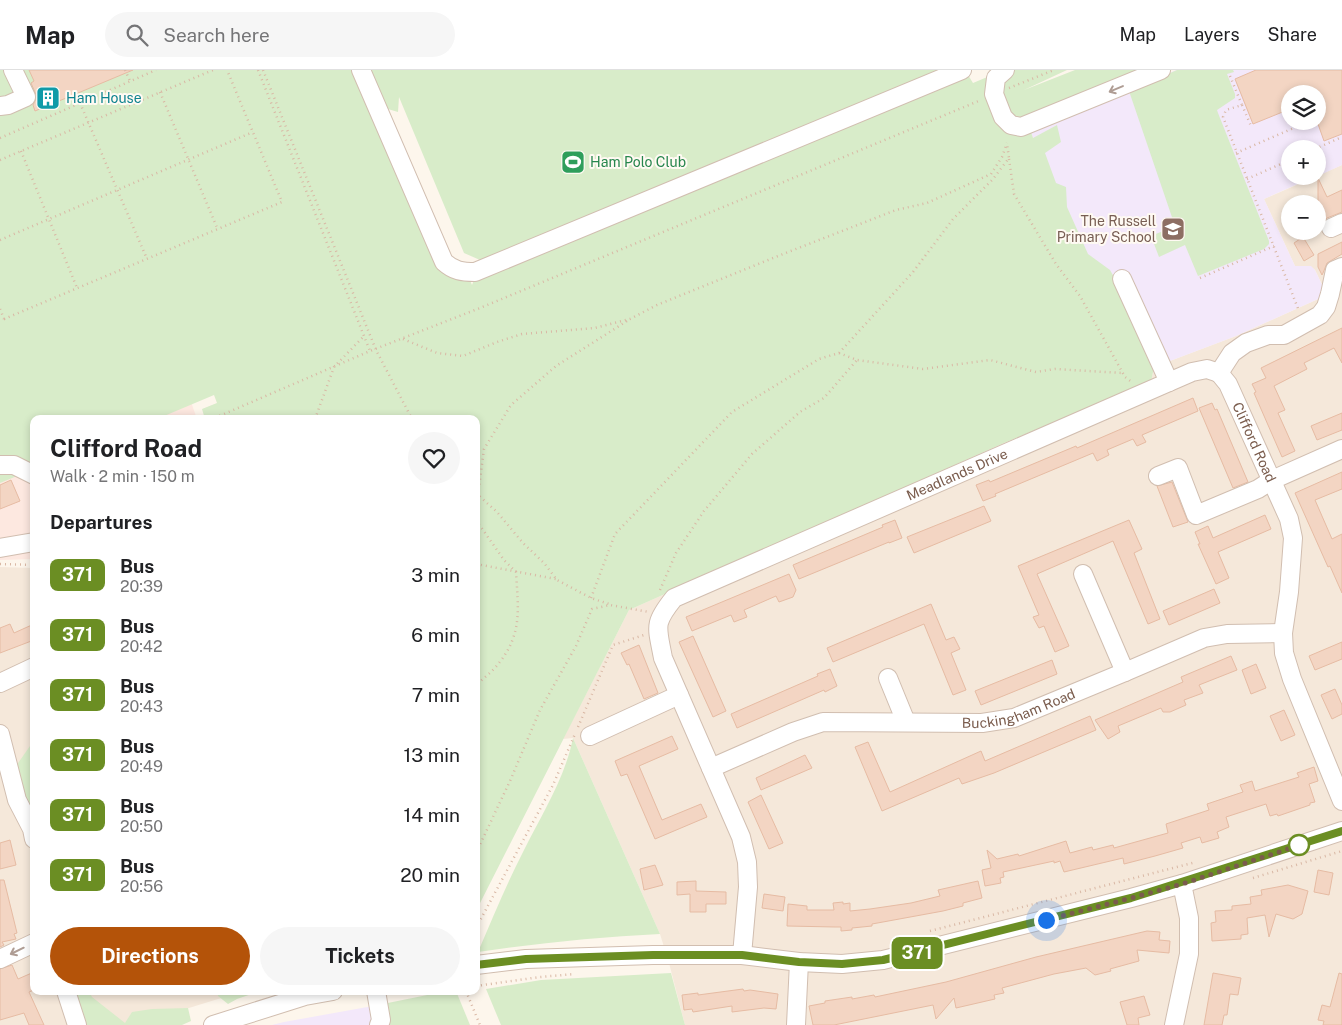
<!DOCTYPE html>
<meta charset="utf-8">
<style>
body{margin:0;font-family:"Public Sans",sans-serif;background:#f6f6f6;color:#202124;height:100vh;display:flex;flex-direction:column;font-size:19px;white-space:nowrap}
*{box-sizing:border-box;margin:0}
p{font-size:16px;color:#757577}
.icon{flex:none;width:28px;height:28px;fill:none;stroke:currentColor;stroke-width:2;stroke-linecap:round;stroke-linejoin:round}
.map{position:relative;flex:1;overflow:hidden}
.drawer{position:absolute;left:30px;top:345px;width:450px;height:580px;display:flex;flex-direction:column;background:#fff;border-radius:10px;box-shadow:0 2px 8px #0003}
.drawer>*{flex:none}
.badge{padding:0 10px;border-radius:8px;font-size:18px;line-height:32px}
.buttons{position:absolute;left:1281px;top:15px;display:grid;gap:10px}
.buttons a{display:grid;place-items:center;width:45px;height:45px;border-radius:50%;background:#fff;box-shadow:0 2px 8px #0003;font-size:25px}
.you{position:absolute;width:25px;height:25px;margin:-12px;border:4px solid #fff;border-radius:50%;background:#1a73e8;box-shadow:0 0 0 8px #1a73e833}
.map>.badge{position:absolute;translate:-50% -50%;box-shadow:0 0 0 2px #fff}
h2{padding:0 20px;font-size:19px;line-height:45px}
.round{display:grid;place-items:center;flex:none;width:52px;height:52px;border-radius:26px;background:#f6f6f6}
.summary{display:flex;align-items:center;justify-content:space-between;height:85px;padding:0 20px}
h1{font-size:24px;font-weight:700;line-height:38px}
.action{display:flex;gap:10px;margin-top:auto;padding:10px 20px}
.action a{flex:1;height:58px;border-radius:30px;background:#b45309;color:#fff;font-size:20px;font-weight:700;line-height:58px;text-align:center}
.action a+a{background:#f6f6f6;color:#202124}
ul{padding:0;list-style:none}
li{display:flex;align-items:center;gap:15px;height:60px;padding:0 20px}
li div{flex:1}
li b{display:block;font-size:19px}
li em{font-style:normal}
li .badge{min-width:55px;font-weight:700;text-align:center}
header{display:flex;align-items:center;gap:30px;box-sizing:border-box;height:70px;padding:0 25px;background:#fff;border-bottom:1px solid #e0e0e0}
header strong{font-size:24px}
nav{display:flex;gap:28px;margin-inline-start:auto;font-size:18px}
.search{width:350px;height:45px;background:#f6f6f6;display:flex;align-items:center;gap:12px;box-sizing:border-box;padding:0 18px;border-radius:28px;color:#757577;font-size:19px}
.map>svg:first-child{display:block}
.residential{fill:#f5e8da;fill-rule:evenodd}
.commercial{fill:#fde8e0}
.education{fill:#f3e8fa;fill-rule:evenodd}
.green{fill:#d8ecc9}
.building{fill:#f3d5c3;stroke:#e6bba3}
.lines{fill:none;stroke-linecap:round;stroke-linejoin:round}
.minor-casing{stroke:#d1beb0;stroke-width:20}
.path{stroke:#d9b8a5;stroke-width:2.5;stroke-dasharray:1 4;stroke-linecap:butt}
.minor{stroke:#fff;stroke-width:18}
.oneway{stroke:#af9d94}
.line-casing{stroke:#fff;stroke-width:11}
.line{stroke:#6b8e23;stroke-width:8}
.walk{stroke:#7a5c4d;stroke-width:5;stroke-dasharray:0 9}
.stop-dot{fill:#fff;stroke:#6b8e23;stroke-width:2.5}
.labels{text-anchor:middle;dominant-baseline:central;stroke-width:4;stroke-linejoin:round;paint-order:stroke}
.culture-label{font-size:14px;fill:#0d838f;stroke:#fffaf3;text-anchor:start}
.leisure-label{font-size:14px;fill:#27864d;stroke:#fffaf3;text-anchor:start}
.education-label{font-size:14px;fill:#785e54;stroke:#fffaf3;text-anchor:end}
.street-label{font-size:14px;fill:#7a5c4d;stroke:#fffaf3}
</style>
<header>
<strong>Map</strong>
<div class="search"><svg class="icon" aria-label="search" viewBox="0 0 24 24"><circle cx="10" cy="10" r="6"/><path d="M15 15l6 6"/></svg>Search here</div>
<nav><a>Map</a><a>Layers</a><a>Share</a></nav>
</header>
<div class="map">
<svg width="1342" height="955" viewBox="0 0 1342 955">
<rect width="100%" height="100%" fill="#fdf6ec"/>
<!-- residential -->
<g class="residential">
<path d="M 1342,95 L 1342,955 L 685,955 L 669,893 L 660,864 L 573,668 L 563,669 L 629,540 L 999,375 L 1151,312 L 1154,297 L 1236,266 L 1327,225 L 1315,200 L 1310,196 L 1295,196 L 1264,129 ZM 1290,134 L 1318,134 L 1318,161 L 1290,161 Z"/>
<polygon points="0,497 34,498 34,921 253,921 218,929 134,955 0,955"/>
</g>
<!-- commercial -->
<g class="commercial">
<polygon points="191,332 197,349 150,349"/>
<polygon points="34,396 34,489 0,490 0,409"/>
</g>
<!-- education -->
<g class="education">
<path d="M 1176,0 L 1342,0 L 1342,95 L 1318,106 L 1318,79 L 1290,79 L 1290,106 L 1316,106 L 1264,129 L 1295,196 L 1311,196 L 1315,200 L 1327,225 L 1236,266 L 1154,297 L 1079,189 L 1031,63 ZM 1290,24 L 1318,24 L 1318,51 L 1290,51 Z"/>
<polygon points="373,936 467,955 272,955 284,952"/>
</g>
<!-- green -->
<g class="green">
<polygon points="0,0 357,0 435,190 469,208 472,215 475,207 968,5 973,13 1004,0 1067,0 1024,20 1075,0 1169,0 1030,59 1033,68 1057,55 1061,72 1045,83 1056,113 1066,117 1067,137 1088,184 1110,200 1114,207 1154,297 1151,312 1004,373 629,540 476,841 476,349 205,349 202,339 217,333 214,325 157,349 34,349 34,399 0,413"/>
<polygon points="363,0 943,0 480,190 464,183 399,27 398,42 371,34"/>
<polygon points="1177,0 1233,0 1234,2 1227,4 1235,24 1235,28 1217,40 1218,43 1269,171 1269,174 1264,179 1198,206 1185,175 1159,187 1151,166 1175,156 1129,21"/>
<path d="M 573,668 L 660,864 C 599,867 539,873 478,882 C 493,847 507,813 524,780 C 542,744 565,708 573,668 Z"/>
<polygon points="30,676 34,679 34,750 31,749 16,696"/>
<polygon points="671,903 685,955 501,955 486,919 541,910"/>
<polygon points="69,921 89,921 92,927 125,953 132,942 152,939 188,938 191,951 182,955 83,955"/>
<polygon points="217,921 260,921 237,929 228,934 218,926"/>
<polygon points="447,921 456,921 470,955 376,955 373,936"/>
</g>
<!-- building -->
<g class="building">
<polygon points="29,0 133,0 35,41 33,35 37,27 31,13 34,11"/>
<polygon points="1256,0 1342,0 1342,64 1324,71 1318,54 1318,24 1290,24 1290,39 1253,54 1235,9"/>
<polygon points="1318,108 1327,127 1342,120 1342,142 1327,148 1318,155"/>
<polygon points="1303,167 1314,185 1304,191 1294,173"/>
<polygon points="1342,172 1342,184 1327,193 1323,203 1322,205 1318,197 1318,184"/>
<polygon points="1342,258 1342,293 1334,278 1304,293 1307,299 1274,316 1285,340 1278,343 1295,381 1282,387 1254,323 1256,322 1252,314 1266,308 1261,298"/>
<polygon points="1193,328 1198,341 1142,365 1146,372 1137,376 1133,369 1107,380 1109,385 1097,391 1093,383 995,424 996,426 983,431 976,415 989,410 990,412 1076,376 1077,378"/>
<polygon points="1212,333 1215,340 1217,339 1248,412 1233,418 1199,338"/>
<polygon points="1342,343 1342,360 1317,370 1311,356"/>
<polygon points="1342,402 1342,419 1315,430 1332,469 1342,464 1342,523 1330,496 1328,497 1295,423"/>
<polygon points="11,410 20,431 0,439 0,415"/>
<polygon points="1172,412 1188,452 1173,457 1157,416"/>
<polygon points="984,436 991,451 914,483 907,467"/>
<polygon points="1265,445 1271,459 1218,482 1229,508 1216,514 1198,474 1200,474 1195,462 1208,456 1213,468"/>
<polygon points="895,450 902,468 889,473 889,472 799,509 793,495 883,457 882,455"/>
<polygon points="1129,450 1142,479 1134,483 1160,549 1148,554 1113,471 1037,504 1069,576 1055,582 1044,556 1039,558 1033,547 1039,545 1018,496"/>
<polygon points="789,504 796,520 793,527 779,532 776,526 744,540 747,547 734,552 731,545 692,561 686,547"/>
<polygon points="1214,519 1220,533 1169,555 1163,541"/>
<polygon points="931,534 946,570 954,567 960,579 951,583 966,620 953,625 924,554 833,592 827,578"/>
<polygon points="10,554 14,563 34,554 34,570 0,583 0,558"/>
<polygon points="693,566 726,641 713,647 679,572"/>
<polygon points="1342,572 1342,589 1315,600 1309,586"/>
<polygon points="639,575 658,623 644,629 629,594 627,595 621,583"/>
<polygon points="1231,586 1237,600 1199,615 1203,623 1184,630 1186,635 1170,642 1163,642 1161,638 1130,651 1118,656 1120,662 1108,669 1095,650 1183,612 1181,607"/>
<polygon points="1052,590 1057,604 981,635 975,621"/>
<polygon points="1256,594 1266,618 1251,624 1242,600"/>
<polygon points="830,599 837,616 825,622 824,620 737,658 731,644 818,606 817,604"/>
<polygon points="1335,619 1342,635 1342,644 1332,649 1321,625"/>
<polygon points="1284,640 1295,665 1281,671 1270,646"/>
<polygon points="1090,646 1096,660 994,703 962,714 959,708 882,741 855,677 868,672 890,722 981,681 985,691"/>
<polygon points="672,666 678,679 639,696 656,736 662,750 701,734 707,747 655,769 627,704 621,706 615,691"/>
<polygon points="805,685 812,698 761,720 756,708"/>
<polygon points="1314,697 1318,711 1309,714 1315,732 1310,733 1310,735 1278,746 1277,744 1270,746 1266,734 1226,747 1229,757 1217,762 1219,768 1202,773 1200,767 1181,773 1183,778 1155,786 1124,794 1123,788 1064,802 1060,791 1054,793 1054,791 1003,802 1004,807 1000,808 1001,813 985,816 982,800 991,798 987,780 997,789 1018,784 1019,786 1066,771 1070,783 1092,777 1093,780 1113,775 1114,778 1168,763 1166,754 1209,740 1207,734 1243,722 1240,715 1252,711 1255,721 1299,707 1297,703"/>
<polygon points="761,725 783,773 769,779 748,732"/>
<polygon points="10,770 16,795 0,799 0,773"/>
<polygon points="655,795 663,815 644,820 640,799"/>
<polygon points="1318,800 1333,803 1329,825 1314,822"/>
<polygon points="0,810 4,810 17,863 14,864 16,869 2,872 4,875 0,877"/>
<polygon points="696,811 696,821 726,822 726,834 706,834 706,842 690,842 690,824 677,825 677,812"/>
<polygon points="978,811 982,828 963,833 963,836 943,841 872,854 872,856 852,858 852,860 841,861 841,857 835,857 787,856 788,834 807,836 807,840 834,840 833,833 843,832 843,834 850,833 850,841 870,839 911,833 940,826 938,820"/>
<polygon points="1288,815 1308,821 1302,844 1293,849 1276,844 1269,867 1265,845 1247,848 1248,864 1241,865 1241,869 1212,871 1211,853 1216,852 1215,841 1232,840 1232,836 1251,834 1250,827 1262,825 1261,820"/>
<polygon points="764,824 785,827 783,841 762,838"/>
<polygon points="1147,861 1160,862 1159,870 1170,871 1169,883 1137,880 1139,891 1110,899 1111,901 1095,905 1086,898 1054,904 1002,918 1004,923 994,925 995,929 956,938 954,928 936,949 933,935 834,955 813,955 809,936 825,933 825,931 852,927 852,929 874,925 875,927 946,912 1036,887"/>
<polygon points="12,895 18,909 34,902 34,920 29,922 44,955 29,955 24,943 0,950 0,899"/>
<polygon points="1213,903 1241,908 1238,925 1230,924 1227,945 1224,945 1222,955 1204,955"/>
<polygon points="1339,903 1342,904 1342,955 1323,955 1324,951 1318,950 1322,935 1330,937"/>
<polygon points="743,919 744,921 750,920 778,924 776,939 764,938 732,942 732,936 693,942 692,939 684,940 682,925 698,923 698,925"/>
<polygon points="1144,926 1150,945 1138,948 1139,955 1127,955 1120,932"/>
</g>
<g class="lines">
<!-- minor casing -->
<g class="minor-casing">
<g id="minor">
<path d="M 361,0 L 444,192 C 454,201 462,202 475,202 L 962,0"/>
<polyline points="1005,0 996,8 994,24 1003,47 1011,55 1021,57 1161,0"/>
<polyline points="0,36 8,35 26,27 13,0"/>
<polyline points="1331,158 1342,153"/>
<polyline points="1122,209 1169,312"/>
<path id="s1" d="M 1219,303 L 1228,314 L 1289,449 L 1293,468 L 1289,522 L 1283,563 L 1284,583 L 1292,609 L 1342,731"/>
<polyline points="1219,303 1232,283 1246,273 1268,265 1284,265 1320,245 1326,237 1330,224 1335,200 1342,197"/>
<polyline points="0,395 14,395 34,405"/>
<polyline points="1158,406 1178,398 1196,445 1258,419 1272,410 1342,379"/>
<polyline points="0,478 34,472"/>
<polyline points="1083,504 1125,602"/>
<polyline points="888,608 906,652"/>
<polyline points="0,613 34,597"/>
<polyline points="0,664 17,730 32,759 34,769"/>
<polyline points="590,666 679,625"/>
<path id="s2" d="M 711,698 L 793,662 L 823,652 L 982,653 L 1014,648 L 1125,602 L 1204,568 L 1227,564 L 1283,563"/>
<path id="s3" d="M 742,885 L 748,817 L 747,792 L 741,767 L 663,588 C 657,556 653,554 674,528 L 1169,312 L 1192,302 L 1207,299 L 1219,303"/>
<polyline points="0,889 34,873"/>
<polyline points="476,895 526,889 653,885 742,885 799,892 842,894 883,890 1131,828 1182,814 1342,761"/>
<polyline points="66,921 77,955"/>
<polyline points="376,921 381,950 379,955"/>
<polyline points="213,955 305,926 333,921"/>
<polyline points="796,955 799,892"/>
<polyline points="1174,955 1189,884 1189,848 1182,814"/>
</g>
</g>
<!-- path -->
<g class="path">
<polyline points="125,0 130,11"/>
<polyline points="258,0 370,281"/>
<polyline points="263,0 376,280 412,349"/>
<polyline points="1230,6 1242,35 1226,40 1223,47 1299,241"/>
<polyline points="1009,18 1054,0"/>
<polyline points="160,22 218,160"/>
<polyline points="80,33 147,189"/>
<polyline points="1242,35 1251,56"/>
<polyline points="0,68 156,0"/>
<polyline points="1315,79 1342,67"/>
<polyline points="21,81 77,218"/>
<polyline points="1236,83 1310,51"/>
<polyline points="1009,89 1014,124 1056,194 1080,226 1125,307 1133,313"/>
<polyline points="0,90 213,0"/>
<polyline points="1247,109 1290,90"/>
<polyline points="0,170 253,62"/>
<polyline points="1200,208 1274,176"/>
<polyline points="0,239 4,249 0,250"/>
<polyline points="4,249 282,132 227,0"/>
<polyline points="403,269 437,283 463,286 497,272 522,264 595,258 630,249 657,235 778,186 896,140 927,133 991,104 1002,87 1007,73"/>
<polyline points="839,283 857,290 923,299 990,290 1036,302 1055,299 1122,303"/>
<polyline points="218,349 217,347 370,281 480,238 981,30"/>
<polyline points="315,349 334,297 364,266"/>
<polyline points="476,423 497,442 523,473 544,493 557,510 591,528 609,534"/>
<polyline points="476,429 478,425 484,379 511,335 556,296 627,251"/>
<path d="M 476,450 L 504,490 L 516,502 C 518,537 523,563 499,593 C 493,601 484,608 476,615"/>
<polyline points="0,494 34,495"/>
<polyline points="476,494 556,509"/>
<polyline points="660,520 676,483 704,441 752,384 800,342 824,328 857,290"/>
<polyline points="591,528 615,464 732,342 819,289 839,283 913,202 953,149 993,109 1009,88 1007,74"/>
<polyline points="578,657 613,575 644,565"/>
<polyline points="476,783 510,711 540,640 576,576 592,539 610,535 649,542"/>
<polyline points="1253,808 1342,781"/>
<polyline points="476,858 553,715 575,664"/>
<polyline points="930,861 1196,792"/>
<polyline points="476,916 540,907 575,904"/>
<polyline points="466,921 480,955"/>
</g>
<!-- minor -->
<use href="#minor" class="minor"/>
</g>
<!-- one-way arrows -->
<defs><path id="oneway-shaft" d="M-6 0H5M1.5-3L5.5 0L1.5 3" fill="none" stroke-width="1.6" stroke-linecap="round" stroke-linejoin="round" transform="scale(1.25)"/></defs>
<g class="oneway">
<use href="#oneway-shaft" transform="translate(1116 19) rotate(157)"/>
<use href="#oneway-shaft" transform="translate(17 881) rotate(154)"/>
</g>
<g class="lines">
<!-- line casing -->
<g class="line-casing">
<polyline id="line" points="476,895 526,889 653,885 742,885 799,892 842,894 883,890 1131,828 1342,761"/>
</g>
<!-- line -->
<use href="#line" class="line"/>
<!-- walk -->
<polyline class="walk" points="1046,850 1131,828 1182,814 1306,773 1299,775"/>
</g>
<!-- icons -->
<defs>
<g id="building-square" transform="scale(1.25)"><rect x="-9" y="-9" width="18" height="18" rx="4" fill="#0f9aa8" stroke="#fffaf3"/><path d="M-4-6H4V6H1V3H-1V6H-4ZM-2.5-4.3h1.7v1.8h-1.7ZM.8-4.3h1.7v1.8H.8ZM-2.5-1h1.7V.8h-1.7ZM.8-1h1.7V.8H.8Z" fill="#fff"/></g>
<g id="stadium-square" transform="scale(1.25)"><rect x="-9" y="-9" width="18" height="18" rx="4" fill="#2e9e5b" stroke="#fffaf3"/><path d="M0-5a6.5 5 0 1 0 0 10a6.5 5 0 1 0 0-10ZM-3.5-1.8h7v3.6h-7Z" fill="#fff"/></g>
<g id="school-square" transform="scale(1.25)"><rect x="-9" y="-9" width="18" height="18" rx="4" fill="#8d6e63" stroke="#fffaf3"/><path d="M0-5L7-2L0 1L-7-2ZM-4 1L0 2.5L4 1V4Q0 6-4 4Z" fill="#fff"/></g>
</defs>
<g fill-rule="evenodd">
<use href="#building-square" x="48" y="28"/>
<use href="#stadium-square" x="573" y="92"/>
<use href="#school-square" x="1173" y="159"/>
</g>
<!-- markers -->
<circle class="stop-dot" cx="1299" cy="775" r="10"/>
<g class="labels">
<!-- culture labels -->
<g class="culture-label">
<text x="66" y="28">Ham House</text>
</g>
<!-- leisure labels -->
<g class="leisure-label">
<text x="590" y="92">Ham Polo Club</text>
</g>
<!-- education labels -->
<g class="education-label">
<text x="1156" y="151">The Russell<tspan x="1156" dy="16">Primary School</tspan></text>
</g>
<!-- street labels -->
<g class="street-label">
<text stroke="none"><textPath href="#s1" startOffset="78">Clifford Road</textPath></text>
<text stroke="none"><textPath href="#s3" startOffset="688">Meadlands Drive</textPath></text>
<text stroke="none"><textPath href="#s2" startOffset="319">Buckingham Road</textPath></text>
</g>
</g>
</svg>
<div class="buttons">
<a><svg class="icon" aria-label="layers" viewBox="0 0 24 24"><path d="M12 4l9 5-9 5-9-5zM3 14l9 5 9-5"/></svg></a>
<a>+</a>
<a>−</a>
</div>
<div class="you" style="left:1046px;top:850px"></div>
<b class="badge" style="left:917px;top:883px;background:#6b8e23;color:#fff">371</b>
<section class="drawer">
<div class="summary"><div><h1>Clifford Road</h1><p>Walk · 2 min · 150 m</p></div><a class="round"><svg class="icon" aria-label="heart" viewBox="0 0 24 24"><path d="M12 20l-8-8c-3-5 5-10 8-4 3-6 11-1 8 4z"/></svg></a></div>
<h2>Departures</h2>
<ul>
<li><span class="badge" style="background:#6b8e23;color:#fff">371</span><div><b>Bus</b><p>20:39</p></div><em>3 min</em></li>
<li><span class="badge" style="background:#6b8e23;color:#fff">371</span><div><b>Bus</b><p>20:42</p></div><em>6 min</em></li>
<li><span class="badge" style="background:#6b8e23;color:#fff">371</span><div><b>Bus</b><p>20:43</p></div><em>7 min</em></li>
<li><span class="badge" style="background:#6b8e23;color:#fff">371</span><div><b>Bus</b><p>20:49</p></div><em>13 min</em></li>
<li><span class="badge" style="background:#6b8e23;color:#fff">371</span><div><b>Bus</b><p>20:50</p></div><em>14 min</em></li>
<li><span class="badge" style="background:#6b8e23;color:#fff">371</span><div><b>Bus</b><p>20:56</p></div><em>20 min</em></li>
</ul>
<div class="action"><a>Directions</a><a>Tickets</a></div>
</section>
</div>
